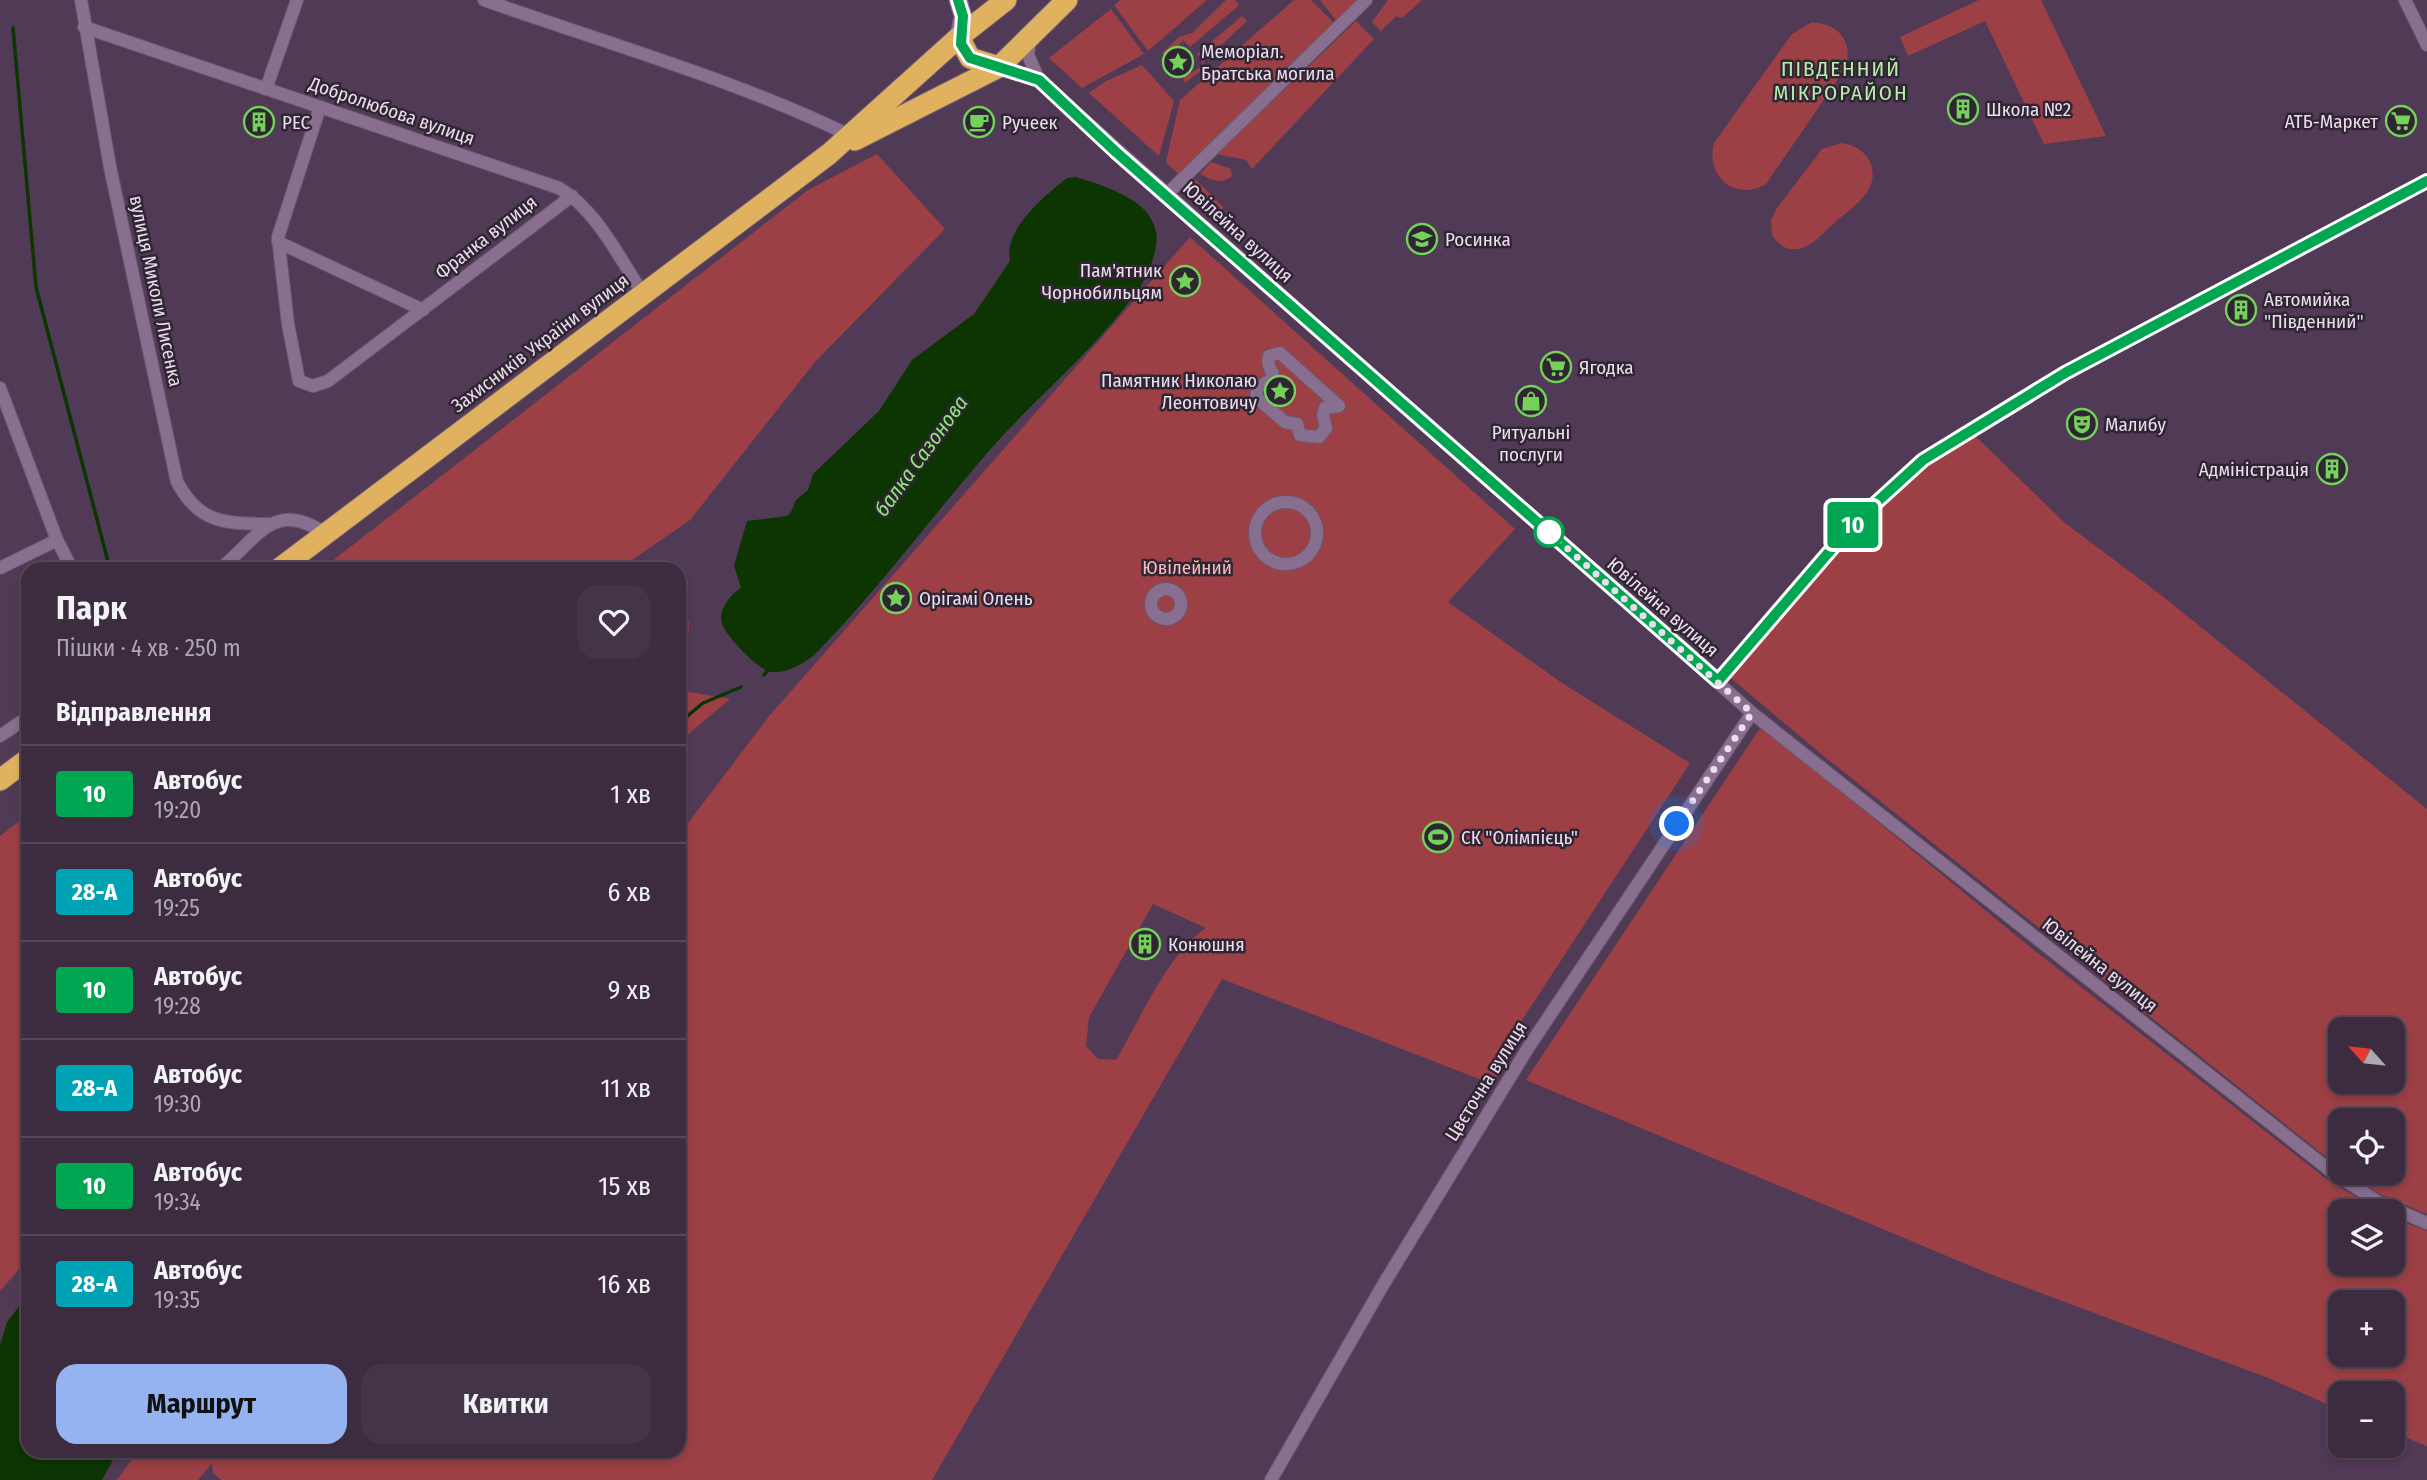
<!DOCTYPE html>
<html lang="uk">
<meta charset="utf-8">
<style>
body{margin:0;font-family:"Fira Sans Condensed",sans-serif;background:#443447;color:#f1f3f6;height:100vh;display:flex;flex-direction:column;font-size:26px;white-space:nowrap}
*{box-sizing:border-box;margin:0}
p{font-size:23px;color:#ada7b1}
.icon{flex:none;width:38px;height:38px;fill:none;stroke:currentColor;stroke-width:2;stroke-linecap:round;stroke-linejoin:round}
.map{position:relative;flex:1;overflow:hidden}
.side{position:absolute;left:21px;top:562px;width:665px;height:896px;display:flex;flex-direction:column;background:#3d2c40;border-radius:21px;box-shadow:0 4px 10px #0003,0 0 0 2px #564859}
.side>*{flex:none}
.badge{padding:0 14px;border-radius:5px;font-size:24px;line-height:46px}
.needle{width:46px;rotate:297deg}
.buttons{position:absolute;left:2328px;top:1017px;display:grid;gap:14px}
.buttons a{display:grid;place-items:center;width:77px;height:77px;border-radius:14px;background:#3d2c40;box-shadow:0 4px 10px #0003,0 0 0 2px #564859;font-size:35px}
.you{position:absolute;width:35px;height:35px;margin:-18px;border:5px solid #fff;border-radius:50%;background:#1a73e8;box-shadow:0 0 0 10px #1a73e833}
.map>.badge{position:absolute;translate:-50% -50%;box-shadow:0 0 0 4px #fff}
h2{padding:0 35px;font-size:26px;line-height:63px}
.round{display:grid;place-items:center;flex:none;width:74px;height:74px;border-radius:21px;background:#443447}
.head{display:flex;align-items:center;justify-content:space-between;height:119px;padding:0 35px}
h1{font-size:33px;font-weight:700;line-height:52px}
.cta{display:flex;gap:14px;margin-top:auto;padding:14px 35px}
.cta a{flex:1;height:80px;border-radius:21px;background:#95b2f1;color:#111;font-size:28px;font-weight:700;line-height:80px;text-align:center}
.cta a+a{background:#443447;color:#f1f3f6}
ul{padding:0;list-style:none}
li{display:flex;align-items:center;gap:21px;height:98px;padding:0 35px;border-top:2px solid #564859}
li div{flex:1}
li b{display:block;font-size:26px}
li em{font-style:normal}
li .badge{min-width:77px;font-weight:700;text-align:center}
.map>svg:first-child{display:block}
.green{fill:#9d4045;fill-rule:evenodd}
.water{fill:#0c3501}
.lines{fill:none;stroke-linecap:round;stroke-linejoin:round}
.stream{stroke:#0c3501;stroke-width:3.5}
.street-casing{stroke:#6c5871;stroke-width:14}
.secondary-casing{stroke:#6c5871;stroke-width:19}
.highway-casing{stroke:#6c5871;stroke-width:23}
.street{stroke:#896f8f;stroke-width:12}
.secondary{stroke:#896f8f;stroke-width:18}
.highway{stroke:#e0b15f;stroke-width:21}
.line-casing{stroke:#fff;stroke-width:16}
.line{stroke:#00a651;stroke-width:10}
.walk{stroke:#ebdcee;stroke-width:7;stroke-dasharray:0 12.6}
.stop-dot{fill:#fff;stroke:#00a651;stroke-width:3.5}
.labels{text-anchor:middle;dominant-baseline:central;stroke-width:5;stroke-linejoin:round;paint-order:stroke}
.poi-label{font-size:19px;fill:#ebdcee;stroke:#302633;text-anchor:start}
.street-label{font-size:19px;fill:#ebdcee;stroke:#302633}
.park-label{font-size:19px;fill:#fabbbb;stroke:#302633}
.neighbourhood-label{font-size:21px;letter-spacing:2px;fill:#b8ebac;stroke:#302633}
.water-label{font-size:21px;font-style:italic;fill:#8cec73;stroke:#302633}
</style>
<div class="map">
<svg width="2427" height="1480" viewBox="0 0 2427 1480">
<rect width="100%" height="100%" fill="#513a56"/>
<!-- green -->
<g class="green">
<polygon points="1120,0 1207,0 1148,51 1114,5"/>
<polygon points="1226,0 1235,0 1239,5 1190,47 1183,40 1167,57 1162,53 1179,37 1192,33"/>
<polygon points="1294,0 1311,0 1335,24 1179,175 1166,162 1180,100"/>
<polygon points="1320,0 1359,0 1338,23"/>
<polygon points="1388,0 1422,0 1402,18 1396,16 1381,31 1372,22"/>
<polygon points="1979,0 2041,0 2106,136 2044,144 1985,21 1908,56 1900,37"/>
<polygon points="1111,9 1144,54 1082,88 1049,58"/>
<polygon points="1242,16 1247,21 1204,61 1203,69 1185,83 1183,78 1202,66 1202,59 1197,54"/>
<polygon points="1356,21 1374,39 1252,169 1246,160 1217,154"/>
<path d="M 1810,23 C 1837,21 1855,43 1845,69 L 1766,184 C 1736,202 1705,177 1714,143 L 1792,34 Z"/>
<polygon points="1142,65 1174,101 1159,156 1089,93 1106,81"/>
<path d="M 1842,143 C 1854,145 1863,150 1869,160 C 1884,189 1851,208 1833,224 C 1823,233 1812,247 1798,249 C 1786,251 1778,244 1772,235 L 1771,220 L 1777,208 L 1822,149 Z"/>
<polygon points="877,154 945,229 815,362 690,520 619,569 322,569 808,190"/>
<path d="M 1211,162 L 1231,169 L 1232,176 C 1221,185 1211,180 1200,174 Z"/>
<polygon points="1195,179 1223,207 1221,212 1190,185"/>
<path d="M 1190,237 L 1515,529 L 1448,602 L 1562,683 L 1690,763 L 1509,1040 L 1504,1065 L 1492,1084 L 1222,979 L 932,1480 L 221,1480 L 213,1473 L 212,1463 L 198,1480 L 117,1480 L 138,1451 L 679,1451 L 679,835 L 770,715 ZM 1153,904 L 1206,928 C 1170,950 1138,1023 1116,1060 L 1098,1059 L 1086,1046 L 1089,1017 Z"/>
<path d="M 1969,430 L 2065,523 L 2161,595 L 2427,809 L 2427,1214 L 2382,1195 L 2346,1173 L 2392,1172 L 2392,1120 L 2340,1120 L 2340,1168 L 1820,753 L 1726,674 L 1854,523 ZM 2340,1029 L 2392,1029 L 2392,1082 L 2340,1082 Z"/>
<polygon points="679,608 689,622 685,682 679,687"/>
<polygon points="684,691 730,699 679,742 679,695"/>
<path d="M 1764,728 L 2025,943 L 2325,1178 L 2379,1211 L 2340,1211 L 2340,1264 L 2392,1264 L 2392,1217 L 2427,1231 L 2427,1446 L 2392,1432 L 2392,1393 L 2340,1393 L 2340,1410 L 2271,1379 L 1990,1274 L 1526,1080 L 1758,731 ZM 2340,1302 L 2392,1302 L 2392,1354 L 2340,1354 Z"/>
<polygon points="28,814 28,1259 0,1291 0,836"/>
</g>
<!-- water -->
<g class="water">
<path d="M 1076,177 C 1103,186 1150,198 1156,232 C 1159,248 1149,273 1140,287 C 1100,345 1043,391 996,443 C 934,513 878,591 812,657 C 800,665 788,673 772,672 C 760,672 726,636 722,624 C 718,611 730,594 741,588 L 734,566 L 747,521 L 787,516 L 791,512 L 796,500 L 808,490 L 813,474 L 879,411 L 912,360 L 974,314 L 1010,261 C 1003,230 1044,196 1067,178 Z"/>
<polygon points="28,1295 28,1451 118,1451 102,1480 0,1480 0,1345 7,1322"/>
</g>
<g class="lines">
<!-- stream -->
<g class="stream">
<polyline points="13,28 36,287 110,569"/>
<polyline points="764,675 769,668"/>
<polyline points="679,723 703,703 741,687"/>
</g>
<!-- street casing -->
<g class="street-casing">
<g id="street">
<path d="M 81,0 L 110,167 L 177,482 C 200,524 224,523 268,524"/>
<path d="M 484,0 C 606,43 733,79 849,135"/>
<polyline points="2405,0 2427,45"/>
<path d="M 84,27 L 559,188 C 596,209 620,259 643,294"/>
<polyline points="1030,37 1028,55 1039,80"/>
<polyline points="999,67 1039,80 1752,713 2332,1172 2380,1203 2427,1223"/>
<polyline points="266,89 297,0"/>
<polyline points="320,107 278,237 288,324 299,381 313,386 328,381 572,196"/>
<polyline points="1167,194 1366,0"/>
<polyline points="278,242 423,310"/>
<path d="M 1280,353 L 1339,406 L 1325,408 L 1323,415 L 1326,428 L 1319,437 L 1300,435 L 1297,424 L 1285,422 L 1256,397 L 1257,388 C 1288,370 1264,377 1269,356 Z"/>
<polyline points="0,388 57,540 72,569"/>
<circle cx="1286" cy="533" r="31"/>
<polyline points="0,568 57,540"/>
<path d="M 220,569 C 258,538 274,498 326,534"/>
<circle cx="1166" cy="604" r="15"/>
<polyline points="1718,681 1854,523 1923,460 2065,374 2427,181"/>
<polyline points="0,736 28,717"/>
<polyline points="1271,1480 1383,1285 1528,1048 1752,713"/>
</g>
</g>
<!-- secondary casing -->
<g class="secondary-casing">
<polyline id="secondary" points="958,0 963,16 959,37"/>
</g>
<!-- highway casing -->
<g class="highway-casing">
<g id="highway">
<polyline points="959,37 970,58 999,67"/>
<polyline points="855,140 999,67 1067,0"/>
<polyline points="279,569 829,154 959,37 1006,0"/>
<polyline points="0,780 28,759"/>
</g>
</g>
<!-- street -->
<use href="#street" class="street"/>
<!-- secondary -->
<use href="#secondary" class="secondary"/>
<!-- highway -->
<use href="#highway" class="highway"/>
</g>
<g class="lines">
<!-- line casing -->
<g class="line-casing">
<polyline id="line" points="958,0 963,16 961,44 970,58 1039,80 1116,152 1718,681 1854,523 1923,460 2065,373 2427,181"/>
</g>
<!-- line -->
<use href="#line" class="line"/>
<!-- walk -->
<polyline class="walk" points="1549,532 1752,713 1677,824"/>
</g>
<!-- icons -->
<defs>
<g id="sight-ring" transform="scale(1.575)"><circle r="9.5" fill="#302633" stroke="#74d25b" stroke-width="1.5"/><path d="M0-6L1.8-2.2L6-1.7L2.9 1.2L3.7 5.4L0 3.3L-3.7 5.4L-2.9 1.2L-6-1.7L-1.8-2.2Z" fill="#74d25b"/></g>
<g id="building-ring" transform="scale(1.575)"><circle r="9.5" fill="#302633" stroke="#74d25b" stroke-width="1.5"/><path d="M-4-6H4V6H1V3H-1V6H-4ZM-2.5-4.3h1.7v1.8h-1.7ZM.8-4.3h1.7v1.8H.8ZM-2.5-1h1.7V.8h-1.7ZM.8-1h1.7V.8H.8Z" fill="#74d25b"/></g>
<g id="supermarket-ring" transform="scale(1.575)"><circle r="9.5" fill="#302633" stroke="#74d25b" stroke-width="1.5"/><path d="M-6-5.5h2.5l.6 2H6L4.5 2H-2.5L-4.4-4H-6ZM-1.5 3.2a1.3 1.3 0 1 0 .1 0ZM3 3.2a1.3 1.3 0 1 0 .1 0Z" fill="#74d25b"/></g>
<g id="cafe-ring" transform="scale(1.575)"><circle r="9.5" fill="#302633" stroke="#74d25b" stroke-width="1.5"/><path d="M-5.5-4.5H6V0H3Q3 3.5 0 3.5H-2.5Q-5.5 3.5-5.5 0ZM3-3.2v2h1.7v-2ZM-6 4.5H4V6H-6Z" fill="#74d25b"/></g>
<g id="school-ring" transform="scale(1.575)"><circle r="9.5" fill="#302633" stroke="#74d25b" stroke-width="1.5"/><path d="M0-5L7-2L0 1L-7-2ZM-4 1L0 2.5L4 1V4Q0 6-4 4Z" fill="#74d25b"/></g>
<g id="shop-ring" transform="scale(1.575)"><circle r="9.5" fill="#302633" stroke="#74d25b" stroke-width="1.5"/><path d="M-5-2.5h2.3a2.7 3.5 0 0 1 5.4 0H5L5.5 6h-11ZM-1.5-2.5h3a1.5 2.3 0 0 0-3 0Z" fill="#74d25b"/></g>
<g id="theatre-ring" transform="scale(1.575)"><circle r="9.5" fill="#302633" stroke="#74d25b" stroke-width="1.5"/><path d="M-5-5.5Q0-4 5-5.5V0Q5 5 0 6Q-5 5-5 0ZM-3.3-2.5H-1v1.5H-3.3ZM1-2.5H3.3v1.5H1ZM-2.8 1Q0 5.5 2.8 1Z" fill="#74d25b"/></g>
<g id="stadium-ring" transform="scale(1.575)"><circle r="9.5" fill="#302633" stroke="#74d25b" stroke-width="1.5"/><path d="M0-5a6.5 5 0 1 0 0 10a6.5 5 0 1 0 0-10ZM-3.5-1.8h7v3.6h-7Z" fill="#74d25b"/></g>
</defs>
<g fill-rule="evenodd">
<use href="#sight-ring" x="1178" y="62"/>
<use href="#building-ring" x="1963" y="109"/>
<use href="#supermarket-ring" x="2401" y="121"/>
<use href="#building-ring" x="259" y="122"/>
<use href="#cafe-ring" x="979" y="122"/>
<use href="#school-ring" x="1422" y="239"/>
<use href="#sight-ring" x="1185" y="281"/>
<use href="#building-ring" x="2241" y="310"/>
<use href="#supermarket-ring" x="1556" y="367"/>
<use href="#sight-ring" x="1280" y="391"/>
<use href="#shop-ring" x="1531" y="401"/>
<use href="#theatre-ring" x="2082" y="424"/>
<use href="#building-ring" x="2332" y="469"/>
<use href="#sight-ring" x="896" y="598"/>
<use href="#stadium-ring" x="1438" y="837"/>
<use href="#building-ring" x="1145" y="944"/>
</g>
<!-- markers -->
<circle class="stop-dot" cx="1549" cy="532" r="14"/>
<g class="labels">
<!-- poi labels -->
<g class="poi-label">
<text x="1201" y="51">Меморіал.<tspan x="1201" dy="22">Братська могила</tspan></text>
<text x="1986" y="109">Школа №2</text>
<text x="2378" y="121" text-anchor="end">АТБ-Маркет</text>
<text x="282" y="122">РЕС</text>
<text x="1002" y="122">Ручеек</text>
<text x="1445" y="239">Росинка</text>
<text x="1162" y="270" text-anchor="end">Пам'ятник<tspan x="1162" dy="22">Чорнобильцям</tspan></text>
<text x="2264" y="299">Автомийка<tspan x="2264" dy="22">"Південний"</tspan></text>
<text x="1579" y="367">Ягодка</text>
<text x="1257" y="380" text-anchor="end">Памятник Николаю<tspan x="1257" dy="22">Леонтовичу</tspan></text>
<text x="2105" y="424">Малибу</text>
<text x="1531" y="432" text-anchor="middle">Ритуальні<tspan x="1531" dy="22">послуги</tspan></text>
<text x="2309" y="469" text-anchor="end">Адміністрація</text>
<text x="919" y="598">Орігамі Олень</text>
<text x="1461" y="837">СК "Олімпієць"</text>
<text x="1168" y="944">Конюшня</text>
</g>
<!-- street labels -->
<g class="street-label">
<text transform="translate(392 111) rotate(19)">Добролюбова вулиця</text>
<text transform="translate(1238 232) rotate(42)">Ювілейна вулиця</text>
<text transform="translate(486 237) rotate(-38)">Франка вулиця</text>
<text transform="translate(156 291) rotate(78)">вулиця Миколи Лисенка</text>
<text transform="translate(540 343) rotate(-37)">Захисників України вулиця</text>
<text transform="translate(1663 607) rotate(41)">Ювілейна вулиця</text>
<text transform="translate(2100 965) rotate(38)">Ювілейна вулиця</text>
<text transform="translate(1486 1081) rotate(-58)">Цвєточна вулиця</text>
</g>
<!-- park labels -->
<g class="park-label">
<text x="1187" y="567">Ювілейний</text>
</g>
<!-- neighbourhood labels -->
<g class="neighbourhood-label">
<text x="1841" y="69">ПІВДЕННИЙ<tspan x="1841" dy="24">МІКРОРАЙОН</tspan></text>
</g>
<!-- water labels -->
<g class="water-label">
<text transform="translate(921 456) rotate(-54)">балка Сазонова</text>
</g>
</g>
</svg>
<div class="buttons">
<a><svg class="needle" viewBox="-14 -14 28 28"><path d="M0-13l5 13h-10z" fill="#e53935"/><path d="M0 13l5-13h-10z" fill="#ada7b1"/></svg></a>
<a><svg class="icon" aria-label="locate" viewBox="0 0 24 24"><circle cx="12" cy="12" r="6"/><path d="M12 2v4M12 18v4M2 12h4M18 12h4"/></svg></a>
<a><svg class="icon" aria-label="layers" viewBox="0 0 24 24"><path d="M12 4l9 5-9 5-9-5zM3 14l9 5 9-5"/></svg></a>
<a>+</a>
<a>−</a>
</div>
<div class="you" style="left:1677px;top:824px"></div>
<b class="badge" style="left:1853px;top:525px;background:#00a651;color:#fff">10</b>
<section class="side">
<div class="head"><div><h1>Парк</h1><p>Пішки · 4 хв · 250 m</p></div><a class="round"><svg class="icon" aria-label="heart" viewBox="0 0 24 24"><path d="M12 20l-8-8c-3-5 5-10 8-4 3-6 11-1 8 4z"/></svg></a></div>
<h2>Відправлення</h2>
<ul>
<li><span class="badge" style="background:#00a651;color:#fff">10</span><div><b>Автобус</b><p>19:20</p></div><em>1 хв</em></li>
<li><span class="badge" style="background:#00a3b4;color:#fff">28-А</span><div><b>Автобус</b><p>19:25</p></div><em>6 хв</em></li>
<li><span class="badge" style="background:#00a651;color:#fff">10</span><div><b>Автобус</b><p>19:28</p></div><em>9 хв</em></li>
<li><span class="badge" style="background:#00a3b4;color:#fff">28-А</span><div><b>Автобус</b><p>19:30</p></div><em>11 хв</em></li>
<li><span class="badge" style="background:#00a651;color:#fff">10</span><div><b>Автобус</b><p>19:34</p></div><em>15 хв</em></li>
<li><span class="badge" style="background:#00a3b4;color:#fff">28-А</span><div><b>Автобус</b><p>19:35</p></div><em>16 хв</em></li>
</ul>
<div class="cta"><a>Маршрут</a><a>Квитки</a></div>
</section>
</div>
